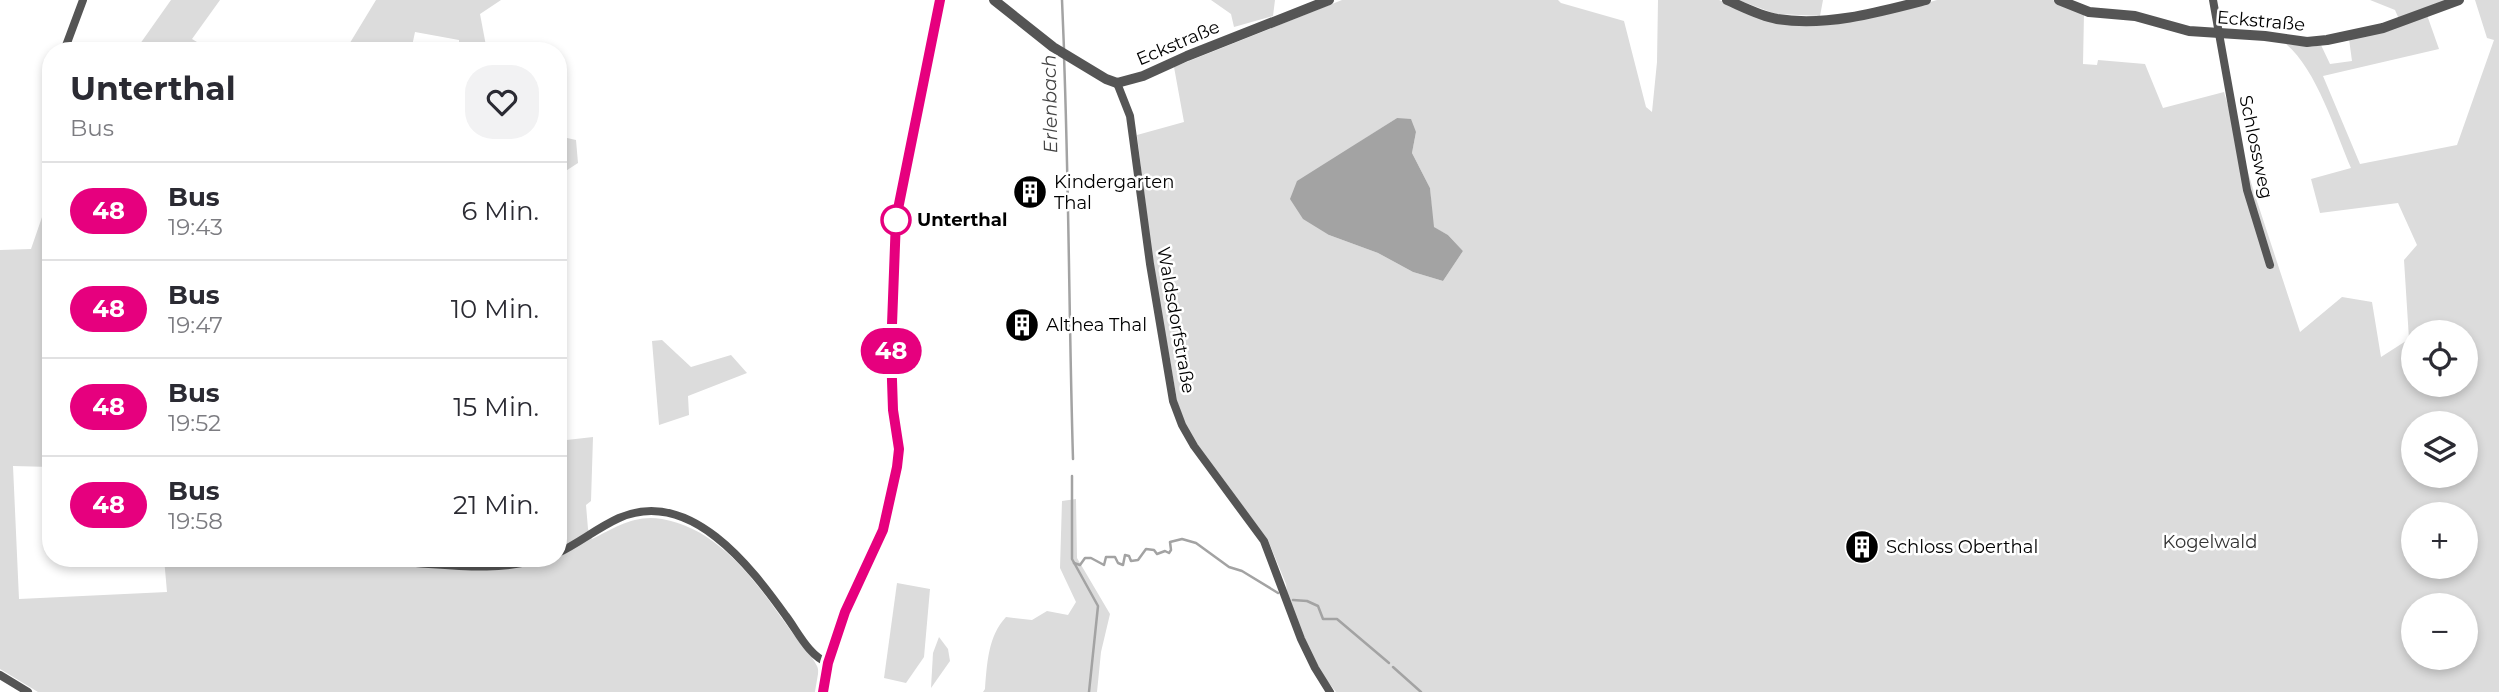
<!DOCTYPE html>
<html lang="de">
<meta charset="utf-8">
<style>
body{margin:0;font-family:Montserrat,sans-serif;background:#f2f2f3;color:#2b2b33;height:100vh;display:flex;flex-direction:column;font-size:26px;white-space:nowrap}
*{box-sizing:border-box;margin:0}
p{font-size:23px;color:#7c7c81}
.icon{flex:none;width:38px;height:38px;fill:none;stroke:currentColor;stroke-width:2;stroke-linecap:round;stroke-linejoin:round}
.map{position:relative;flex:1;overflow:hidden}
.side{position:absolute;left:42px;top:42px;width:525px;height:525px;display:flex;flex-direction:column;background:#fff;border-radius:28px;box-shadow:0 4px 10px #0003}
.side>*{flex:none}
.badge{padding:0 14px;border-radius:23px;font-size:24px;line-height:46px}
.buttons{position:absolute;left:2401px;top:320px;display:grid;gap:14px}
.buttons a{display:grid;place-items:center;width:77px;height:77px;border-radius:50%;background:#fff;box-shadow:0 4px 10px #0003;font-size:35px}
.map>.badge{position:absolute;translate:-50% -50%;box-shadow:0 0 0 4px #fff}
.round{display:grid;place-items:center;flex:none;width:74px;height:74px;border-radius:28px;background:#f2f2f3}
.headline{display:flex;align-items:center;justify-content:space-between;height:119px;padding:0 28px}
h1{font-size:33px;font-weight:700;line-height:52px}
ul{padding:0;list-style:none}
li{display:flex;align-items:center;gap:21px;height:98px;padding:0 28px;border-top:2px solid #e1e1e2}
li div{flex:1}
li b{display:block;font-size:26px}
li em{font-style:normal}
li .badge{min-width:77px;font-weight:700;text-align:center}
.map>svg:first-child{display:block}
.green{fill:#dcdcdc;fill-rule:evenodd}
.water{fill:#a3a3a3}
.lines{fill:none;stroke-linecap:round;stroke-linejoin:round}
.stream{stroke:#a3a3a3;stroke-width:2.5}
.minor{stroke:#555;stroke-width:8}
.tertiary{stroke:#555;stroke-width:10}
.line-casing{stroke:#fff;stroke-width:16}
.line{stroke:#e6007e;stroke-width:10}
.stop-dot{fill:#fff;stroke:#e6007e;stroke-width:3.5}
.labels{text-anchor:middle;dominant-baseline:central;stroke-width:5;stroke-linejoin:round;paint-order:stroke}
.street-label{font-size:18px;fill:#000;stroke:#fff}
.poi-label{font-size:18px;fill:#000;stroke:#fff;text-anchor:start}
.stop-label{font-size:18px;font-weight:bold;fill:#000;stroke:#fff;text-anchor:start}
.park-label{font-size:18px;fill:#333;stroke:#fff}
.water-label{font-size:19px;font-style:italic;fill:#444;stroke:#fff}
</style>
<div class="map">
<svg width="2499" height="692" viewBox="0 0 2499 692">
<rect width="100%" height="100%" fill="#fff"/>
<!-- green -->
<g class="green">
<polygon points="171,0 220,0 192,39 212,51 135,51"/>
<polygon points="376,0 501,0 480,14 487,51 459,51 459,40 415,32 411,51 345,51"/>
<polygon points="1211,0 1275,0 1273,16 1234,27 1231,14"/>
<path d="M 1342,0 L 1558,0 L 1561,3 L 1624,21 L 1646,107 L 1652,112 L 1657,62 L 1658,0 L 1719,0 L 1771,20 L 1899,11 L 1937,0 L 2053,0 L 2084,13 L 2083,64 L 2097,65 L 2098,60 L 2145,64 L 2163,108 L 2224,92 L 2253,189 L 2300,332 L 2342,297 L 2372,302 L 2381,357 L 2409,339 L 2404,260 L 2417,245 L 2398,203 L 2320,213 L 2311,179 L 2351,168 C 2335,131 2317,70 2286,44 L 2312,47 L 2321,45 L 2330,64 L 2352,61 L 2349,39 L 2427,15 L 2439,49 L 2323,76 L 2360,164 L 2457,145 L 2494,40 L 2487,38 L 2475,0 L 2499,0 L 2499,692 L 1336,692 L 1317,668 L 1289,605 L 1286,584 L 1268,540 L 1196,444 L 1184,423 L 1177,400 L 1153,265 L 1137,135 L 1184,122 L 1174,67 ZM 1397,118 L 1416,132 L 1412,153 L 1430,188 L 1433,227 L 1448,235 L 1463,251 L 1443,281 L 1413,272 L 1378,253 L 1329,235 L 1358,143 ZM 2413,332 L 2466,332 L 2466,385 L 2413,385 ZM 2413,424 L 2466,424 L 2466,476 L 2413,476 ZM 2413,514 L 2466,514 L 2466,567 L 2413,567 ZM 2413,606 L 2466,606 L 2466,658 L 2413,658 Z"/>
<polygon points="1738,0 1823,0 1820,16 1776,14"/>
<polygon points="2370,0 2449,0 2399,19 2395,10"/>
<polygon points="558,136 576,140 578,163 558,176"/>
<path d="M 51,191 L 51,467 L 13,466 L 19,599 L 167,592 L 164,558 L 558,558 L 558,441 L 593,437 L 591,501 L 586,505 L 588,529 L 592,539 C 615,528 634,514 662,519 C 721,529 759,586 791,631 C 799,642 811,654 817,666 C 820,672 817,684 816,692 L 38,692 L 0,669 L 0,250 L 31,249 Z"/>
<polygon points="662,340 691,367 731,355 747,373 688,396 689,415 659,425 652,341"/>
<path d="M 1076,499 L 1077,558 L 1110,614 L 1101,652 L 1097,692 L 983,692 L 985,689 C 987,664 988,636 1006,617 L 1032,620 L 1047,611 L 1068,615 L 1076,602 L 1060,568 L 1062,501 Z"/>
<polygon points="897,583 930,589 924,657 906,683 884,678"/>
<polygon points="939,637 948,649 950,661 931,688 933,653"/>
</g>
<!-- water -->
<polygon class="water" points="1397,118 1411,119 1416,132 1412,153 1430,188 1434,227 1448,235 1463,251 1443,281 1413,272 1378,253 1329,235 1303,219 1290,199 1297,181"/>
<g class="lines">
<!-- stream -->
<g class="stream">
<polyline points="1062,0 1064,49"/>
<path d="M 1064,56 C 1069,190 1069,325 1073,459"/>
<polyline points="1072,476 1072,559 1098,606 1089,692"/>
<polyline points="1074,563 1080,565 1085,558 1091,558 1104,565 1106,557 1115,557 1118,563 1123,565 1125,555 1129,556 1131,561 1138,560 1146,549 1154,550 1157,554 1165,551 1169,553 1171,550 1170,542 1182,539 1196,543 1229,567 1242,571 1278,593"/>
<polyline points="1293,600 1307,601 1318,606 1323,619 1337,619 1389,663"/>
<polyline points="1393,667 1421,692"/>
</g>
<!-- minor -->
<g class="minor">
<polyline points="2213,0 2247,190 2270,265"/>
<polyline points="64,51 83,0"/>
<polyline points="1117,83 1130,116 1150,264 1173,401 1182,425 1194,446 1264,541 1301,639 1315,668 1330,692"/>
<path d="M 558,553 C 579,543 597,528 619,518 C 690,487 751,567 786,616 C 798,632 809,656 828,663"/>
<path d="M 411,558 L 416,563 C 459,566 502,571 544,558"/>
<polyline points="0,675 28,692"/>
<polyline points="823,692 828,663 845,612 883,530 897,467 899,448 893,410 891,351 896,219 940,0"/>
</g>
<!-- tertiary -->
<g class="tertiary">
<polyline points="994,0 1053,47 1106,79 1117,83 1143,76 1187,56 1329,0"/>
<path d="M 1727,0 C 1743,7 1760,16 1777,19 C 1826,27 1880,12 1926,0"/>
<polyline points="2059,0 2089,12 2135,16 2189,31 2265,36 2307,42 2327,40 2383,28 2459,0"/>
</g>
</g>
<g class="lines">
<!-- line casing -->
<g class="line-casing">
<polyline id="line" points="823,692 828,663 845,612 883,530 897,467 899,449 893,410 891,351 896,219 940,0"/>
</g>
<!-- line -->
<use href="#line" class="line"/>
</g>
<!-- icons -->
<defs>
<g id="building-disc" transform="scale(1.75)"><circle r="9.5" fill="#000" stroke="#fff"/><path d="M-4-6H4V6H1V3H-1V6H-4ZM-2.5-4.3h1.7v1.8h-1.7ZM.8-4.3h1.7v1.8H.8ZM-2.5-1h1.7V.8h-1.7ZM.8-1h1.7V.8H.8Z" fill="#fff"/></g>
</defs>
<g fill-rule="evenodd">
<use href="#building-disc" x="1030" y="192"/>
<use href="#building-disc" x="1022" y="325"/>
<use href="#building-disc" x="1862" y="547"/>
</g>
<!-- markers -->
<circle class="stop-dot" cx="896" cy="220" r="14"/>
<g class="labels">
<!-- street labels -->
<g class="street-label">
<text transform="translate(2261 21) rotate(5)">Eckstraße</text>
<text transform="translate(1178 43) rotate(-23)">Eckstraße</text>
<text transform="translate(2256 147) rotate(78)">Schlossweg</text>
<text transform="translate(1176 320) rotate(80)">Waldsdorfstraße</text>
</g>
<!-- poi labels -->
<g class="poi-label">
<text x="1054" y="182">Kindergarten<tspan x="1054" dy="21">Thal</tspan></text>
<text x="1046" y="325">Althea Thal</text>
<text x="1886" y="547">Schloss Oberthal</text>
</g>
<!-- stop labels -->
<g class="stop-label">
<text x="917" y="220">Unterthal</text>
</g>
<!-- park labels -->
<g class="park-label">
<text x="2210" y="542">Kogelwald</text>
</g>
<!-- water labels -->
<g class="water-label">
<text transform="translate(1050 104) rotate(-91)">Erlenbach</text>
</g>
</g>
</svg>
<div class="buttons">
<a><svg class="icon" aria-label="locate" viewBox="0 0 24 24"><circle cx="12" cy="12" r="6"/><path d="M12 2v4M12 18v4M2 12h4M18 12h4"/></svg></a>
<a><svg class="icon" aria-label="layers" viewBox="0 0 24 24"><path d="M12 4l9 5-9 5-9-5zM3 14l9 5 9-5"/></svg></a>
<a>+</a>
<a>−</a>
</div>
<b class="badge" style="left:891px;top:351px;background:#e6007e;color:#fff">48</b>
<section class="side">
<div class="headline"><div><h1>Unterthal</h1><p>Bus</p></div><a class="round"><svg class="icon" aria-label="heart" viewBox="0 0 24 24"><path d="M12 20l-8-8c-3-5 5-10 8-4 3-6 11-1 8 4z"/></svg></a></div>
<ul>
<li><span class="badge" style="background:#e6007e;color:#fff">48</span><div><b>Bus</b><p>19:43</p></div><em>6 Min.</em></li>
<li><span class="badge" style="background:#e6007e;color:#fff">48</span><div><b>Bus</b><p>19:47</p></div><em>10 Min.</em></li>
<li><span class="badge" style="background:#e6007e;color:#fff">48</span><div><b>Bus</b><p>19:52</p></div><em>15 Min.</em></li>
<li><span class="badge" style="background:#e6007e;color:#fff">48</span><div><b>Bus</b><p>19:58</p></div><em>21 Min.</em></li>
</ul>
</section>
</div>
